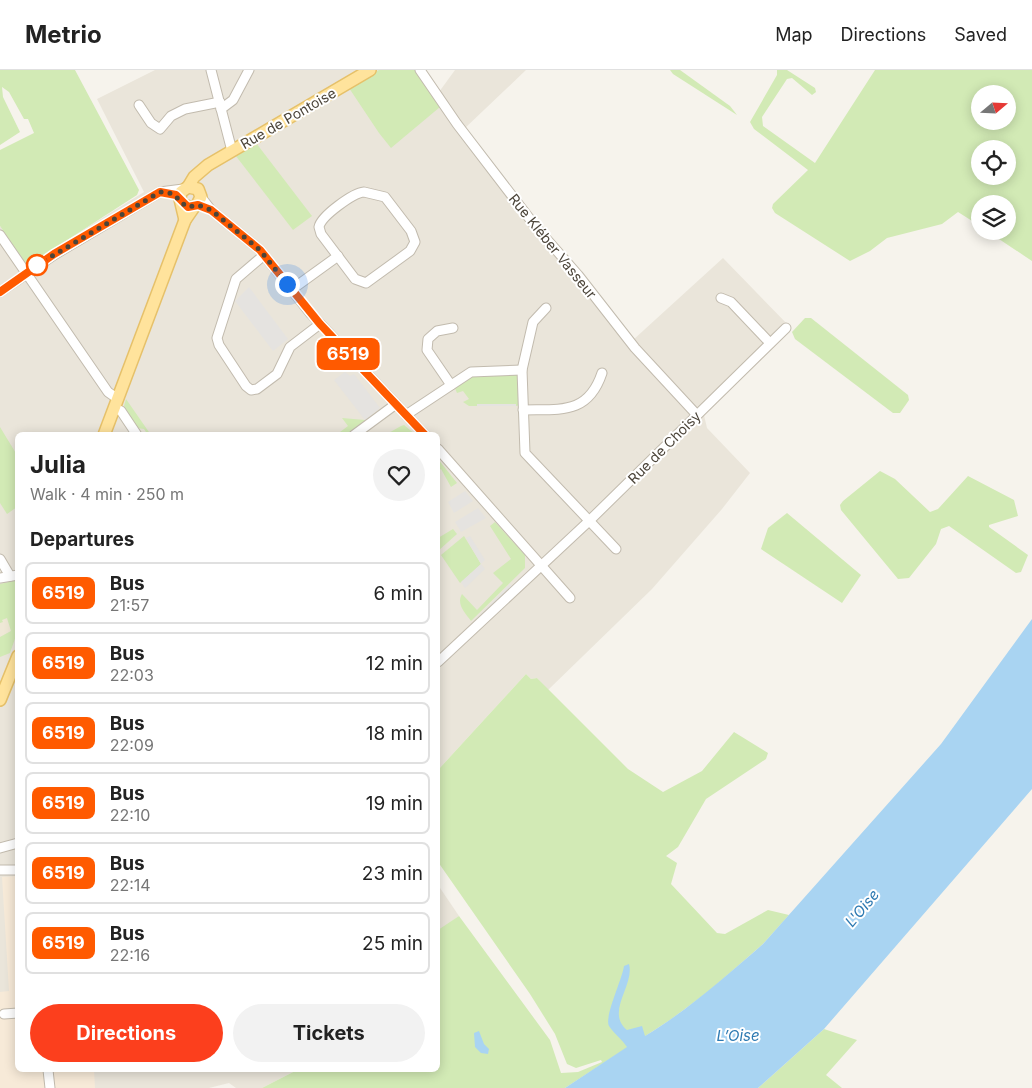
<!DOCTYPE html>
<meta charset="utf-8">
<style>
body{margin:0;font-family:Inter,sans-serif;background:#f2f2f2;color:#222;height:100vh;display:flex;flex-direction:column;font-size:19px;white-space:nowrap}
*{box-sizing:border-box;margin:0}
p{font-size:16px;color:#767676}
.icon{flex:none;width:28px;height:28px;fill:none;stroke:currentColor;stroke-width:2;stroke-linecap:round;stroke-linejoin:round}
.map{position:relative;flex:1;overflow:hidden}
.panel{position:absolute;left:15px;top:362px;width:425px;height:640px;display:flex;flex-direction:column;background:#fff;border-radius:8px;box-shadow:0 2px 12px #0003}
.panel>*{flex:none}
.badge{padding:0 10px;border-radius:8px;font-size:18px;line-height:32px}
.needle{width:32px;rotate:71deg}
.tools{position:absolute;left:971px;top:15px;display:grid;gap:10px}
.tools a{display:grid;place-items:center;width:45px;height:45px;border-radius:50%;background:#fff;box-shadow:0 2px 12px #0003;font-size:25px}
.you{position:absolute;width:25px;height:25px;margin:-12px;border:4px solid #fff;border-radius:50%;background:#1a73e8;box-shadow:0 0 0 8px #1a73e833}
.map>.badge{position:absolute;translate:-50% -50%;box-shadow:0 0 0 2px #fff}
h2{padding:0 15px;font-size:19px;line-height:45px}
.round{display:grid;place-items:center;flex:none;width:52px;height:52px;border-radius:26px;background:#f2f2f2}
.overview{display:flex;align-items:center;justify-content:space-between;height:85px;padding:0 15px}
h1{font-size:24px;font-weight:700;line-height:38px}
.primary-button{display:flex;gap:10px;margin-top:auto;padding:10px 15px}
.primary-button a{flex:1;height:58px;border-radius:30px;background:#fc3f1d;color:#fff;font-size:20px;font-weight:700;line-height:58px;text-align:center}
.primary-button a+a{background:#f2f2f2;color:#222}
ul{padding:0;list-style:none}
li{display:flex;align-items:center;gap:15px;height:62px;margin:0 10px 8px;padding:0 5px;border:2px solid #e0e0e0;border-radius:8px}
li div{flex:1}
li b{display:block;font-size:19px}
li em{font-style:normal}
li .badge{min-width:55px;font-weight:700;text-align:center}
header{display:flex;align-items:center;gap:30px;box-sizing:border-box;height:70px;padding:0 25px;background:#fff;border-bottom:1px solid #e0e0e0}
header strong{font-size:24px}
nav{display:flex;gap:28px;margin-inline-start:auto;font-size:18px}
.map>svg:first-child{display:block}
.residential{fill:#eae5da}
.commercial{fill:#f7ead8}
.education{fill:#efe8d6}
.green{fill:#d2eab5;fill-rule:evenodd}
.parking{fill:#e5e3e0}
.water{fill:#a9d4f2}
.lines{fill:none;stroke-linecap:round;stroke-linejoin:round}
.minor-casing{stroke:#c2bbae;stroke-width:11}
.major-casing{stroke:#e6c16a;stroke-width:14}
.minor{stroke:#fff;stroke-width:9}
.major{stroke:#ffe39c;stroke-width:11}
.line-casing{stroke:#fff;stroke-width:11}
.line{stroke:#ff5a00;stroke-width:8}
.walk{stroke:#4b4439;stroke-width:5;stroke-dasharray:0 9}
.stop-dot{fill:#fff;stroke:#ff5a00;stroke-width:2.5}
.labels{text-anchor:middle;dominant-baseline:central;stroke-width:4;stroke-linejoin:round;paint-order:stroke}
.street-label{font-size:14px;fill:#4b4439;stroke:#fff}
.water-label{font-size:15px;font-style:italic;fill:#2e7ab2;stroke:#fff}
</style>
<header>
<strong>Metrio</strong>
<nav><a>Map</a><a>Directions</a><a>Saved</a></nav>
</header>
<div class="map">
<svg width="1032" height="1018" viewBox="0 0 1032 1018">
<rect width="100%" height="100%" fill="#f6f3ec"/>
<!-- residential -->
<g class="residential">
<polygon points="155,0 424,0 439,22 455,0 526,0 464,59 633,270 723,188 791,258 704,345 707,358 750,403 722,439 652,519 548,620 537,608 531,609 526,604 438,700 438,365 18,365 18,1000 297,1000 262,1018 236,1018 229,1013 209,1018 0,1018 0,156 27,195 144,122 97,29"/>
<polygon points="438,815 459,846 438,862"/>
</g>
<!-- commercial -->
<polygon class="commercial" points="17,806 18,1000 94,1000 95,1018 0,1018 0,922 9,921 2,807"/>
<!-- education -->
<polygon class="education" points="7,548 11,561 0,567 0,553 2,552 2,550"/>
<!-- green -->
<g class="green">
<polygon points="0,0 75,0 139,120 137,125 27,196 0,156 0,80 34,63 28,49 24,49 9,22 2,17 3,27 20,62 0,75"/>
<polygon points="379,0 415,0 440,37 391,78 379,63 349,18"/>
<polygon points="670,0 680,0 730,36 737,45 673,4"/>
<path d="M 777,0 L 787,0 L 815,18 L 816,22 L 812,25 L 792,8 L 787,9 L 762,47 L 763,56 L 815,93 L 875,0 L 1032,0 L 1032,191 L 987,161 L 1008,161 L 1008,134 L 980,134 L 980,156 L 958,142 L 942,154 L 887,168 L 870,181 L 850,191 L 775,143 L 772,138 L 773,134 L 808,100 L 754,59 L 750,52 L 777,5 ZM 980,24 L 1008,24 L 1008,51 L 980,51 ZM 980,79 L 1008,79 L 1008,106 L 980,106 Z"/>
<polygon points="253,69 312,146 293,160 232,81"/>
<polygon points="805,248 811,248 908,325 909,330 900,343 893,343 795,269 792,262"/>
<polygon points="518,300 523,330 520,335 516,336 516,334 477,334 477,336 469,336 463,332 469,329 463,321 457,323 454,316 468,307"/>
<polygon points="126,329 151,365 148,365 144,359 137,358 124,336"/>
<polygon points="342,348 365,350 368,352 350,365 336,365 348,356"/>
<polygon points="404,355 416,365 385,365 401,356"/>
<polygon points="0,357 17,385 17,437 7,444 0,433"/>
<polygon points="438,389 457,413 451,417 441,399 438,401"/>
<polygon points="880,401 895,409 930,442 938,439 968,406 1014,430 1018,446 989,455 989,457 1028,485 1021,502 1016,503 949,456 941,459 936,474 909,508 898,509 841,440 840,435 843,431"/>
<polygon points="787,443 861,505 842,533 761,479 768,458"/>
<path d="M 495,452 L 525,485 L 525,498 L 471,551 C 465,543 456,534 462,524 L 477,540 L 503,513 L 493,503 L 511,489 L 490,456 Z"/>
<polygon points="453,459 457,464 438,481 438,468"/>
<polygon points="464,466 481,494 460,513 441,485"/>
<polygon points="17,510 17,563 10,583 0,587 0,567 11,561 7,548 2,550 3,552 0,553 0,514"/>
<polygon points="526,604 531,609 537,608 628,699 663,722 702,701 734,662 768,683 766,689 706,729 678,777 666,786 677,793 671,814 717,863 725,864 768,840 789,845 763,874 709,921 670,950 565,1018 262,1018 297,1000 438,1000 438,860 459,846 550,970 561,1003 578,1002 602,992 601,990 576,998 567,994 555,964 530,924 438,792 438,700"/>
<polygon points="824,959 857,970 826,1005 842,1018 758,1018"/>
</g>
<!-- parking -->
<g class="parking">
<polygon points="249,217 288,269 273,281 235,231"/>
<polygon points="345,302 350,306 354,304 380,338 365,350 334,310"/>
<rect x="477" y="334" width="39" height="2"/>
<polygon points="465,421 473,431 454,443 448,432"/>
<polygon points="478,438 486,448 461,462 455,452"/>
<polygon points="470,466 485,490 481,494 485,499 465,518 461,512 481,494 466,468"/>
<polygon points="510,514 513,517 478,550 476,549"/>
</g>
<!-- water -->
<g class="water">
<path d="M 1032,549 L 1032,719 L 824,959 L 758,1018 L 565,1018 L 627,977 C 622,969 614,964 609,956 C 604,947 622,910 624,896 L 629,894 C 635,915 605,942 627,960 L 642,956 L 645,966 C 688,940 725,907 763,874 L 941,674 Z"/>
<polygon points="479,961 484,974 489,979 488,984 481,983 475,977 474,963"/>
</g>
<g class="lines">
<!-- minor casing -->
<g class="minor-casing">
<g id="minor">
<polyline points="211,0 232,81"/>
<polyline points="420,0 457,54 536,157 578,205 635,278 697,345"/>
<polyline points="139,35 151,53 160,59 171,46 185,39 220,32"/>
<polyline points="221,39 233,30 249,0"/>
<path d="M 364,122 L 385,127 L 411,161 L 415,172 L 410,181 L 366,213 L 355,209 L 321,164 L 319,157 C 321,146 353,123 364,122 Z"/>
<polyline points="201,127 211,140 260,180 311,244 425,365"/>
<polyline points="0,165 108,322 118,329"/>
<polyline points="264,185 236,209 217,268 219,275 246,316 251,320 257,319 277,304 290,277 320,254"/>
<polyline points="291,220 338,186"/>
<polyline points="0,222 54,185 160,122 183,119"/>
<polyline points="721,228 731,232 770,273"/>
<polyline points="546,238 533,252 522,300 525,383 616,479"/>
<polyline points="451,315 427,280 428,269 437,261 453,258"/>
<polyline points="114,338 121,341 137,365"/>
<path d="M 523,340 C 560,339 588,345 602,303"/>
<polyline points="406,345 471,302 522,300"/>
<polyline points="354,365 396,334"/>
<polyline points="438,379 570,528"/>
<polyline points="0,489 10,506"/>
<polyline points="0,508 18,505"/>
<polyline points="438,592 588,452 786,258"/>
<polyline points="0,778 18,773"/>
<polyline points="0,800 18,800"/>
<polyline points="4,944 18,943"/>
<polyline points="48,1000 50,1018"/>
</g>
</g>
<!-- major casing -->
<g class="major-casing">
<g id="major">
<polyline points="188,117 194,107 208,95 370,0"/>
<polyline points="182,134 191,138 197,135 201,127 198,119 188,117 181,122 180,129 185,150"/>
<polyline points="104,365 185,150 194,137"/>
<polyline points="0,630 18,586"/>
</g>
</g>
<!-- minor -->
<use href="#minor" class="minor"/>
<!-- major -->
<use href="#major" class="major"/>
</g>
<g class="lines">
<!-- line casing -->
<g class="line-casing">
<polyline id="line" points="0,222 54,184 160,122 176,125 188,137 198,135 211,140 260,180 320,254 425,365"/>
</g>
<!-- line -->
<use href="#line" class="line"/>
<!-- walk -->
<path class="walk" d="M 37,195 L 160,122 C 179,122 175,130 188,137 L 198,135 L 211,140 L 260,180 L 287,214"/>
</g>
<!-- markers -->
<circle class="stop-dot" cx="37" cy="195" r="10"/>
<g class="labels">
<!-- street labels -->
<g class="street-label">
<text transform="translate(288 48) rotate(-30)">Rue de Pontoise</text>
<text transform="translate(553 176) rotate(51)">Rue Kléber Vasseur</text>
<text transform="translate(664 377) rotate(-45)">Rue de Choisy</text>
</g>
<!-- water labels -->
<g class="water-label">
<text transform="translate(862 838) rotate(-50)">L'Oise</text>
<text x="738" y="965">L’Oise</text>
</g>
</g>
</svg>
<div class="tools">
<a><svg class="needle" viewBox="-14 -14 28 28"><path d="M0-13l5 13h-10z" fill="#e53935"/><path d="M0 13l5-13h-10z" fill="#767676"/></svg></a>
<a><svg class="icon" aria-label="locate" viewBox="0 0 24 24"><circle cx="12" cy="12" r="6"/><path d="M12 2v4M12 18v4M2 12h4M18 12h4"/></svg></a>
<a><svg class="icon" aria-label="layers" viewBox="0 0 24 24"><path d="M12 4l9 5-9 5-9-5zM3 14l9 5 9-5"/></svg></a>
</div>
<div class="you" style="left:287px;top:214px"></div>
<b class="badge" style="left:348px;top:284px;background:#ff5a00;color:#fff">6519</b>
<section class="panel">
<div class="overview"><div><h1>Julia</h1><p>Walk · 4 min · 250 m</p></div><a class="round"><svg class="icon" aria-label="heart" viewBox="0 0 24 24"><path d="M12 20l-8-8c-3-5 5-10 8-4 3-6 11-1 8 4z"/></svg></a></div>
<h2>Departures</h2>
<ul>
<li><span class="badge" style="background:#ff5a00;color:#fff">6519</span><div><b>Bus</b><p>21:57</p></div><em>6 min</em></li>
<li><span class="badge" style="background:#ff5a00;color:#fff">6519</span><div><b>Bus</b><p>22:03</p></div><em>12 min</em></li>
<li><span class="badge" style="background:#ff5a00;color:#fff">6519</span><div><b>Bus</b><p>22:09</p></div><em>18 min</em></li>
<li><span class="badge" style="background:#ff5a00;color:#fff">6519</span><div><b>Bus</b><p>22:10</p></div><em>19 min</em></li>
<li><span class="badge" style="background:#ff5a00;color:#fff">6519</span><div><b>Bus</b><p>22:14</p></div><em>23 min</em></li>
<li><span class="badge" style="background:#ff5a00;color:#fff">6519</span><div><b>Bus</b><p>22:16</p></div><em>25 min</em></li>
</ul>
<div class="primary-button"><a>Directions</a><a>Tickets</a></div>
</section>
</div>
